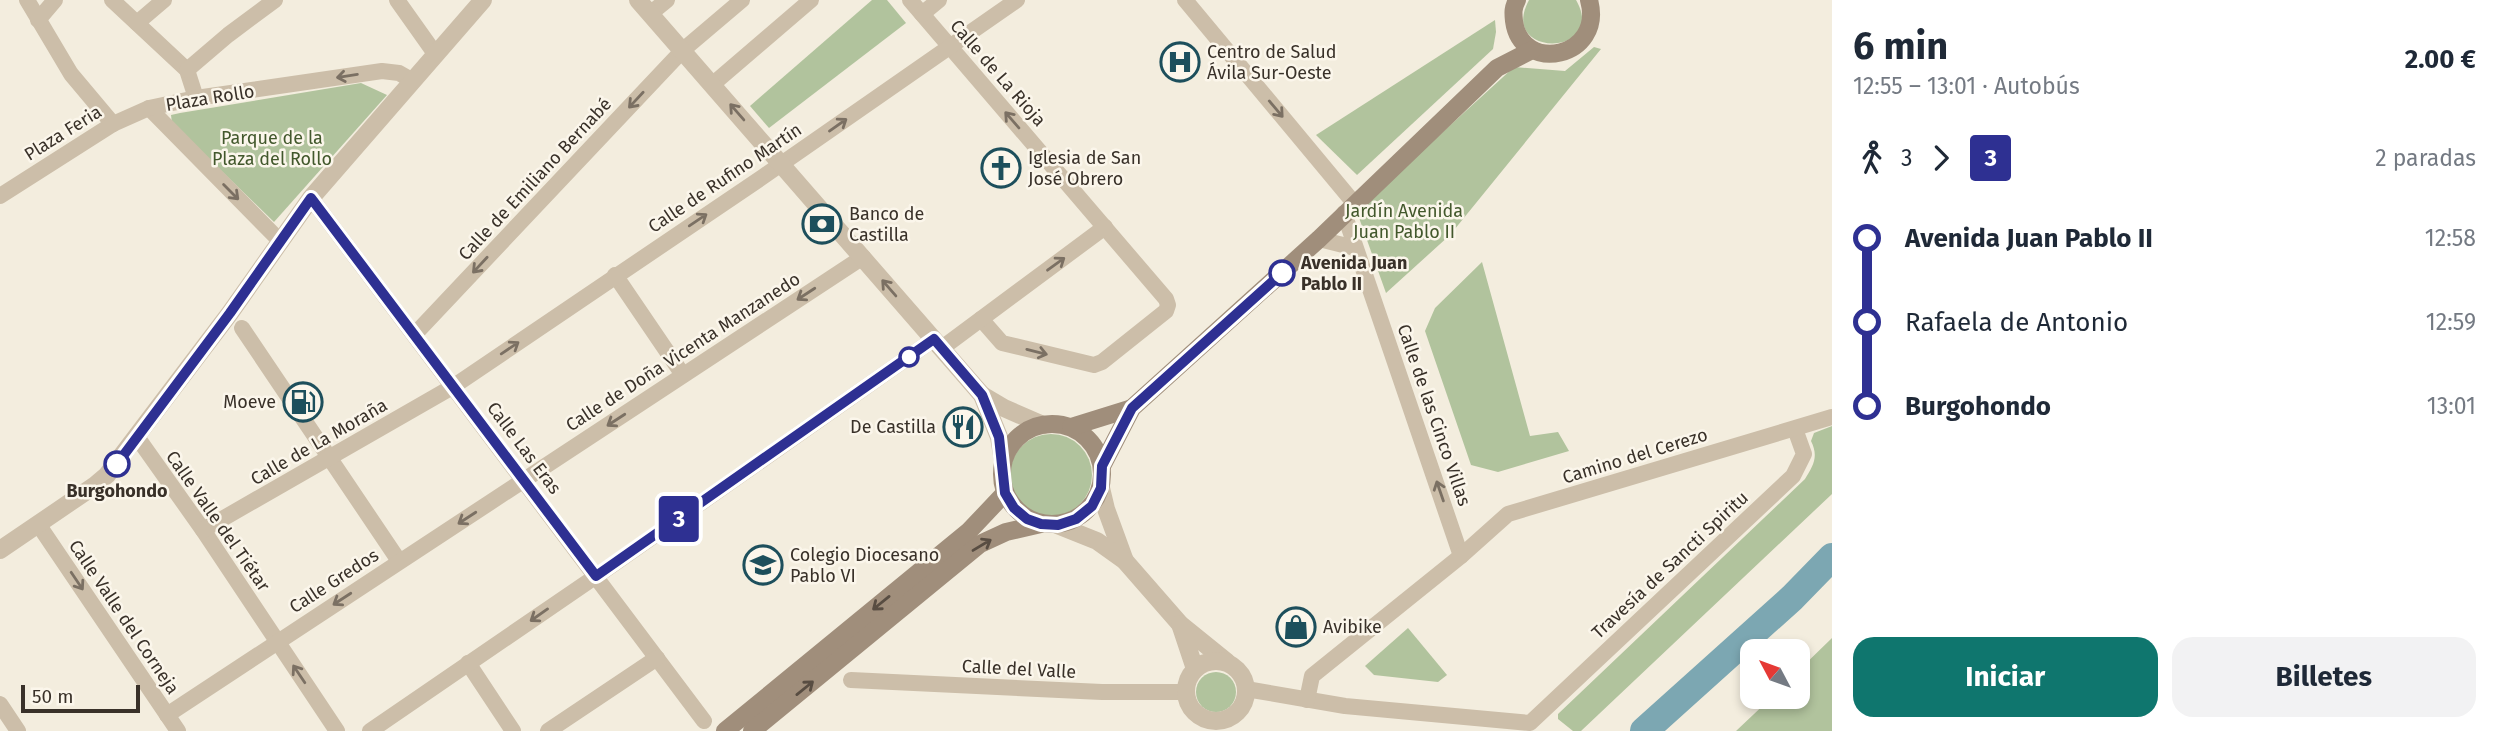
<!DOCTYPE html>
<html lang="es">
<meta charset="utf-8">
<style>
body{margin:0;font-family:"Fira Sans",sans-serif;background:#f2f2f3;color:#1f2937;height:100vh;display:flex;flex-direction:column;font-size:26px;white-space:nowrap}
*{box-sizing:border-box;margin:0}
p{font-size:23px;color:#747a83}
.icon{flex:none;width:38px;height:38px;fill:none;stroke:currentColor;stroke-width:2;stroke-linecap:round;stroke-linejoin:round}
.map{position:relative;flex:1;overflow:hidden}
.details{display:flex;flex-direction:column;background:#fff;width:665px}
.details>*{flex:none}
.badge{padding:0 14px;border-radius:5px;font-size:24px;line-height:46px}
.needle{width:46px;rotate:311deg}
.fabs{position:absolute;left:1740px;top:639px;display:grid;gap:14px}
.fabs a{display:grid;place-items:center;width:70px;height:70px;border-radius:14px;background:#fff;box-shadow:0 4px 10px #0003;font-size:35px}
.scale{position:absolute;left:21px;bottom:18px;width:119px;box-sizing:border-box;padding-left:7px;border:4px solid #393129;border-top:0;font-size:19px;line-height:24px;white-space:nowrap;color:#393129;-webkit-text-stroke:5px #fbf6eb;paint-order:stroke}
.map>.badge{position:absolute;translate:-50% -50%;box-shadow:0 0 0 4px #fff}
.legs{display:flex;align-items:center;gap:10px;height:77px;padding:0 21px;font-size:23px}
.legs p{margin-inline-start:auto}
.headline{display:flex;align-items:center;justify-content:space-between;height:119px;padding:0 21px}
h1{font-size:38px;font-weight:700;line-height:52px}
.primary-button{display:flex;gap:14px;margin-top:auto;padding:14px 21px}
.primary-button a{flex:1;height:80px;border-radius:21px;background:#0f766e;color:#fff;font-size:28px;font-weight:700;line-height:80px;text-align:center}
.primary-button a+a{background:#f2f2f3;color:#1f2937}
ul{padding:0 21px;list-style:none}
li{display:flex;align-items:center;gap:24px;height:84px;font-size:26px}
li i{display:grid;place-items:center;width:10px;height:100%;margin:0 9px;background:currentColor}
li i::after{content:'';width:18px;height:18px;margin:-9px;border:5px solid;border-radius:50%;background:#fff}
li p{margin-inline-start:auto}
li:first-child i{background:linear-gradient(#0000 50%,currentColor 0)}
li:last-child i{background:linear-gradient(currentColor 50%,#0000 0)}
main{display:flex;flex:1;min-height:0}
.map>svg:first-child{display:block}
.green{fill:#b1c39d}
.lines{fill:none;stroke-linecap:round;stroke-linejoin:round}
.river{stroke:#7ca7b2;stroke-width:28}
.minor{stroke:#ccbea9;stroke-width:16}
.tertiary{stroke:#ccbea9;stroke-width:18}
.secondary{stroke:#a08e7b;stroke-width:18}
.oneway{stroke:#7b7063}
.oneway2{stroke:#584d42}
.line-1-casing{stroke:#fff;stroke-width:16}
.line-1{stroke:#2e3092;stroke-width:10}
.stop-1-dot{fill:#fff;stroke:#2e3092;stroke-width:3.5}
.labels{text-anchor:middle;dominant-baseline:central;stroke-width:5;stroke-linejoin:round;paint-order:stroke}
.poi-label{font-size:18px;fill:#393129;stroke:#fbf6eb;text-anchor:start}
.street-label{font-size:18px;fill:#393129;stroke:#fbf6eb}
.park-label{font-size:18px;fill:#42582c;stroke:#fbf6eb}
.stop-label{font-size:18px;font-weight:bold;fill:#393129;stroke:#fbf6eb;text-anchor:start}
</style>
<main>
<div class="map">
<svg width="1832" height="731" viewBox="0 0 1832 731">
<rect width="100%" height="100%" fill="#f3edde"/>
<!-- green -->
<g class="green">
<polygon points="872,0 887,0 906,23 769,128 750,106"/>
<path d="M 1529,0 L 1576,0 C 1609,57 1497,59 1529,0 Z"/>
<polygon points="1495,20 1496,32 1493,49 1357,175 1316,135"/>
<polygon points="1594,47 1601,49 1450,235 1386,293 1358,215 1365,203 1514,67 1565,71"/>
<polygon points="361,83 387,95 274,222 172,123 171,115 180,113"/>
<polygon points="1482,262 1530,436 1558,432 1569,451 1498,472 1471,465 1425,331 1435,308"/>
<path d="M 1832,426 L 1832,494 L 1581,731 L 1573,731 L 1558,719 L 1558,714 L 1805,479 C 1813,466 1819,457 1811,441 L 1814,433 Z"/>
<circle cx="1051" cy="475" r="41"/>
<polygon points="1408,628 1447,675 1438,682 1374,675 1365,666"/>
<polygon points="1832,638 1832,731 1736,731 1772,697 1797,696 1797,672"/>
<circle cx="1216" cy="692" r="20"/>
</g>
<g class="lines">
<!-- river -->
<polyline class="river" points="1644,731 1792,598 1832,557"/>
<!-- minor -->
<g class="minor">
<polyline points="27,0 71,74 113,124"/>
<polyline points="112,0 187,70 196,98"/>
<polyline points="397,0 436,55"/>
<polyline points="910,0 1166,299 1168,305 1166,311 1102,362 1094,365 1002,343 981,319"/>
<polyline points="1185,0 1354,203"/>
<polyline points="651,13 667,0"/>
<polyline points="922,14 939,0"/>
<polyline points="38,20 55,0"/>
<polyline points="137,23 164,0"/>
<polyline points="187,70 228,35 275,0"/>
<polyline points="713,84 811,0"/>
<polyline points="149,108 281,242"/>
<polyline points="0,196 113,124 149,108 196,98 382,71 399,73 413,81"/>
<polyline points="311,198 704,721"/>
<polyline points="1344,213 1461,556"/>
<polyline points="1319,239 1355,248"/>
<polyline points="615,275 683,375"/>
<polyline points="242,328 399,561"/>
<polyline points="415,334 683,50 742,0"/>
<polyline points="942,348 1105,227"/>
<polyline points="137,437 203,530 337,731"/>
<polyline points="38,524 178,731"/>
<polyline points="203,530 454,386 764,176 1017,0"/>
<polyline points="468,663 513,731"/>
<polyline points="851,680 1102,692 1185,692"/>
<polyline points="1246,689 1345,706 1530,723 1793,476 1804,454 1795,429"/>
<polyline points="1307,700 1312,676 1461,556 1508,514 1832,417"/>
<polyline points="0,704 18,731"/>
<polyline points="167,715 863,257"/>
<polyline points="370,731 611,566 934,339"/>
<polyline points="548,731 657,658"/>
</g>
<!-- tertiary -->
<g class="tertiary">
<polyline points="638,0 982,395 999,437 1003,461"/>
<polyline points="982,395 1004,408 1043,425"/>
<polyline points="1101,488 1106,509 1125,561"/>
<polyline points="1057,525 1097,541 1125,561 1180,624 1227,662"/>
<polyline points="0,550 94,486 107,475 230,313 311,198 483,0"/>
<polyline points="1180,624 1195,669"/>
<circle cx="1216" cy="691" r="30"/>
</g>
<!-- secondary -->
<g class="secondary">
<path d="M 1517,0 C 1513,8 1513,12 1514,21 C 1521,75 1605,58 1589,0"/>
<circle cx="1052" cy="474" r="50"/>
<polyline points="1071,427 1132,408"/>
<polyline points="1102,466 1132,408 1319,239 1497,68 1532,50"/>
<polyline points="725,731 969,531 1005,493"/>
<polyline points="752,731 980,544 1006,532 1041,524"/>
</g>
</g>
<!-- one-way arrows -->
<defs><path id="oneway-shaft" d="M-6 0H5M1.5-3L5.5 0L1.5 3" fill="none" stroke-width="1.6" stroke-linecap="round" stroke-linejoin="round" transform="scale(1.75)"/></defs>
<g class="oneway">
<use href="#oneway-shaft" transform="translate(347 76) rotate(171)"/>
<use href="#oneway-shaft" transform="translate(636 100) rotate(133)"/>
<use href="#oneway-shaft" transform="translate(1276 109) rotate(50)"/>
<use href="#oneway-shaft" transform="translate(737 112) rotate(-131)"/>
<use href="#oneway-shaft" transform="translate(1012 120) rotate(-131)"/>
<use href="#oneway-shaft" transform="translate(838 125) rotate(-35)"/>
<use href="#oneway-shaft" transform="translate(231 192) rotate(45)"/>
<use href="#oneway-shaft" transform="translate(698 220) rotate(-34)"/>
<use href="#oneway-shaft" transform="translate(1056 264) rotate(-36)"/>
<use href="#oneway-shaft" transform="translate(480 265) rotate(133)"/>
<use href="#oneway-shaft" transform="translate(889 288) rotate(-131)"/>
<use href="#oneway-shaft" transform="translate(806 294) rotate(147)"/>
<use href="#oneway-shaft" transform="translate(510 348) rotate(-34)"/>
<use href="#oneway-shaft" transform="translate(1037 352) rotate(14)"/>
<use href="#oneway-shaft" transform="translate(616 420) rotate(147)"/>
<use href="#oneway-shaft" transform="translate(1440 491) rotate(-109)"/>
<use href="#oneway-shaft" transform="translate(467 518) rotate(147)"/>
<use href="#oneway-shaft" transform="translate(77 581) rotate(56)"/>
<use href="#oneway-shaft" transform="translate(342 599) rotate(147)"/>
<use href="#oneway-shaft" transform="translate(539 615) rotate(145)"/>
<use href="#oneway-shaft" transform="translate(299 674) rotate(-124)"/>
</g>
<g class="oneway2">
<use href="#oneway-shaft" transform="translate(982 545) rotate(-31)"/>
<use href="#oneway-shaft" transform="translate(881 603) rotate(141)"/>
<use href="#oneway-shaft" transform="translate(805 688) rotate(-39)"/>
</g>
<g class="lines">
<!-- line-1 casing -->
<g class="line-1-casing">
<polyline id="line-1" points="117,464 230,313 311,198 596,576 934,339 982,395 999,437 1005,493 1014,508 1027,519 1041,524 1058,525 1076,519 1092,506 1101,488 1102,466 1132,408 1282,273"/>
</g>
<!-- line-1 -->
<use href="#line-1" class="line-1"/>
</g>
<!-- icons -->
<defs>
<g id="hospital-ring" transform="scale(2.0125)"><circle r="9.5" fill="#fbf6eb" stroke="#1d4f5c" stroke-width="1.5"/><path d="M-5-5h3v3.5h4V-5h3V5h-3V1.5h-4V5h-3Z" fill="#1d4f5c"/></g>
<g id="church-ring" transform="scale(2.0125)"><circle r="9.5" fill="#fbf6eb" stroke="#1d4f5c" stroke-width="1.5"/><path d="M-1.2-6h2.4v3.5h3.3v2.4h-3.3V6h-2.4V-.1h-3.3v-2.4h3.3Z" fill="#1d4f5c"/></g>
<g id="bank-ring" transform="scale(2.0125)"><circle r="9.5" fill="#fbf6eb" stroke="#1d4f5c" stroke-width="1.5"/><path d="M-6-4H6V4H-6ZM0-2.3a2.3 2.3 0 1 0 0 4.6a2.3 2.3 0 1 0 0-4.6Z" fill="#1d4f5c"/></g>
<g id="fuel-ring" transform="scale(2.0125)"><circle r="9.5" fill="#fbf6eb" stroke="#1d4f5c" stroke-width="1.5"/><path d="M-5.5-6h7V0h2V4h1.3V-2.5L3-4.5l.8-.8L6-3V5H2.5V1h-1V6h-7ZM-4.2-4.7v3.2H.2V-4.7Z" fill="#1d4f5c"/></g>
<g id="restaurant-ring" transform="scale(2.0125)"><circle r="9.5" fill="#fbf6eb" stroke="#1d4f5c" stroke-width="1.5"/><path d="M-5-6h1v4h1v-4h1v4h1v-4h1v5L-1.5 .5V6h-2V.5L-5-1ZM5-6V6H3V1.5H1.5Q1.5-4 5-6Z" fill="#1d4f5c"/></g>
<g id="school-ring" transform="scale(2.0125)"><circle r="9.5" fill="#fbf6eb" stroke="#1d4f5c" stroke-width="1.5"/><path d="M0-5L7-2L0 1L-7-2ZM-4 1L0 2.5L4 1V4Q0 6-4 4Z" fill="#1d4f5c"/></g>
<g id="shop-ring" transform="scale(2.0125)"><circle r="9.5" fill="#fbf6eb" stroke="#1d4f5c" stroke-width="1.5"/><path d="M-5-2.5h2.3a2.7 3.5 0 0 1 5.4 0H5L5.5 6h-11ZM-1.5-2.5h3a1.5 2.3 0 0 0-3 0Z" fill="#1d4f5c"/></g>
</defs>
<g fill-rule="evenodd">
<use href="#hospital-ring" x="1180" y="62"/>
<use href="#church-ring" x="1001" y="168"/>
<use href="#bank-ring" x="822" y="224"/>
<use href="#fuel-ring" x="303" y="402"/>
<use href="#restaurant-ring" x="963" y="427"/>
<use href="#school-ring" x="763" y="565"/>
<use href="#shop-ring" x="1296" y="627"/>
</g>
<!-- markers -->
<g class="stop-1-dot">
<circle cx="1282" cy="273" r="12"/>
<circle cx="909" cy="357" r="9"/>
<circle cx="117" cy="464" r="12"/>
</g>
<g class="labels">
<!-- poi labels -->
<g class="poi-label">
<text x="1207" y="52">Centro de Salud<tspan x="1207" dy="21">Ávila Sur-Oeste</tspan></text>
<text x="1028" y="158">Iglesia de San<tspan x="1028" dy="21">José Obrero</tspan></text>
<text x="849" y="214">Banco de<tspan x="849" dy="21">Castilla</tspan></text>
<text x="276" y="402" text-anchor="end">Moeve</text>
<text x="936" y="427" text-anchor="end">De Castilla</text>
<text x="790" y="555">Colegio Diocesano<tspan x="790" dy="21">Pablo VI</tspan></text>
<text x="1323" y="627">Avibike</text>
</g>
<!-- street labels -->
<g class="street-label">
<text transform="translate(998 73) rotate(49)">Calle de La Rioja</text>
<text transform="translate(210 98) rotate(-9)">Plaza Rollo</text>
<text transform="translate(63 133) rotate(-32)">Plaza Feria</text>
<text transform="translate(725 178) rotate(-34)">Calle de Rufino Martín</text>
<text transform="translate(535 179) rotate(-47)">Calle de Emiliano Bernabé</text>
<text transform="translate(683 352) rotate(-33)">Calle de Doña Vicenta Manzanedo</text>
<text transform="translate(1434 415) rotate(71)">Calle de las Cinco Villas</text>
<text transform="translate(319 442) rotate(-30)">Calle de La Moraña</text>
<text transform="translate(524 448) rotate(53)">Calle Las Eras</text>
<text transform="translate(1635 456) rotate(-17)">Camino del Cerezo</text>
<text transform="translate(218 521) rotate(55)">Calle Valle del Tiétar</text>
<text transform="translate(1670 565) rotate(-43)">Travesía de Sancti Spiritu</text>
<text transform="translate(334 581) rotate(-33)">Calle Gredos</text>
<text transform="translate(124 617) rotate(56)">Calle Valle del Corneja</text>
<text transform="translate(1019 669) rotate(3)">Calle del Valle</text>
</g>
<!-- park labels -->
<g class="park-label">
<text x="272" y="138">Parque de la<tspan x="272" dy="21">Plaza del Rollo</tspan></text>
<text x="1404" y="211">Jardín Avenida<tspan x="1404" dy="21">Juan Pablo II</tspan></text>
</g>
<!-- stop labels -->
<g class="stop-label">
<text x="1301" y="263">Avenida Juan<tspan x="1301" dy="21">Pablo II</tspan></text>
<text x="117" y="491" text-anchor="middle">Burgohondo</text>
</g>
</g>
</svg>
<div class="fabs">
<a><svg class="needle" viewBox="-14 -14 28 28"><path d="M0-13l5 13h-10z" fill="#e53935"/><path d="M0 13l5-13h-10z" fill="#747a83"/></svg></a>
</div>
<div class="scale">50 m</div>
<b class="badge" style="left:679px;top:519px;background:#2e3092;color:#fff">3</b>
</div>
<section class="details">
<div class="headline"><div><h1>6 min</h1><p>12:55 – 13:01 · Autobús</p></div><b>2.00 €</b></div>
<div class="legs"><svg class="icon" aria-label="walk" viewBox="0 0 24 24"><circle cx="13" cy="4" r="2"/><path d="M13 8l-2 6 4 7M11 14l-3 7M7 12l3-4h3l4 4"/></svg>3<svg class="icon" aria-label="forward" viewBox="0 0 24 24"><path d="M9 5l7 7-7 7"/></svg><b class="badge" style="background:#2e3092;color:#fff">3</b><p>2 paradas</p></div>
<ul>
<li><i style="color:#2e3092"></i><b>Avenida Juan Pablo II</b><p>12:58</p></li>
<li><i style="color:#2e3092"></i><span>Rafaela de Antonio</span><p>12:59</p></li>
<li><i style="color:#2e3092"></i><b>Burgohondo</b><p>13:01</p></li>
</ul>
<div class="primary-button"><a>Iniciar</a><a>Billetes</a></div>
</section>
</main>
